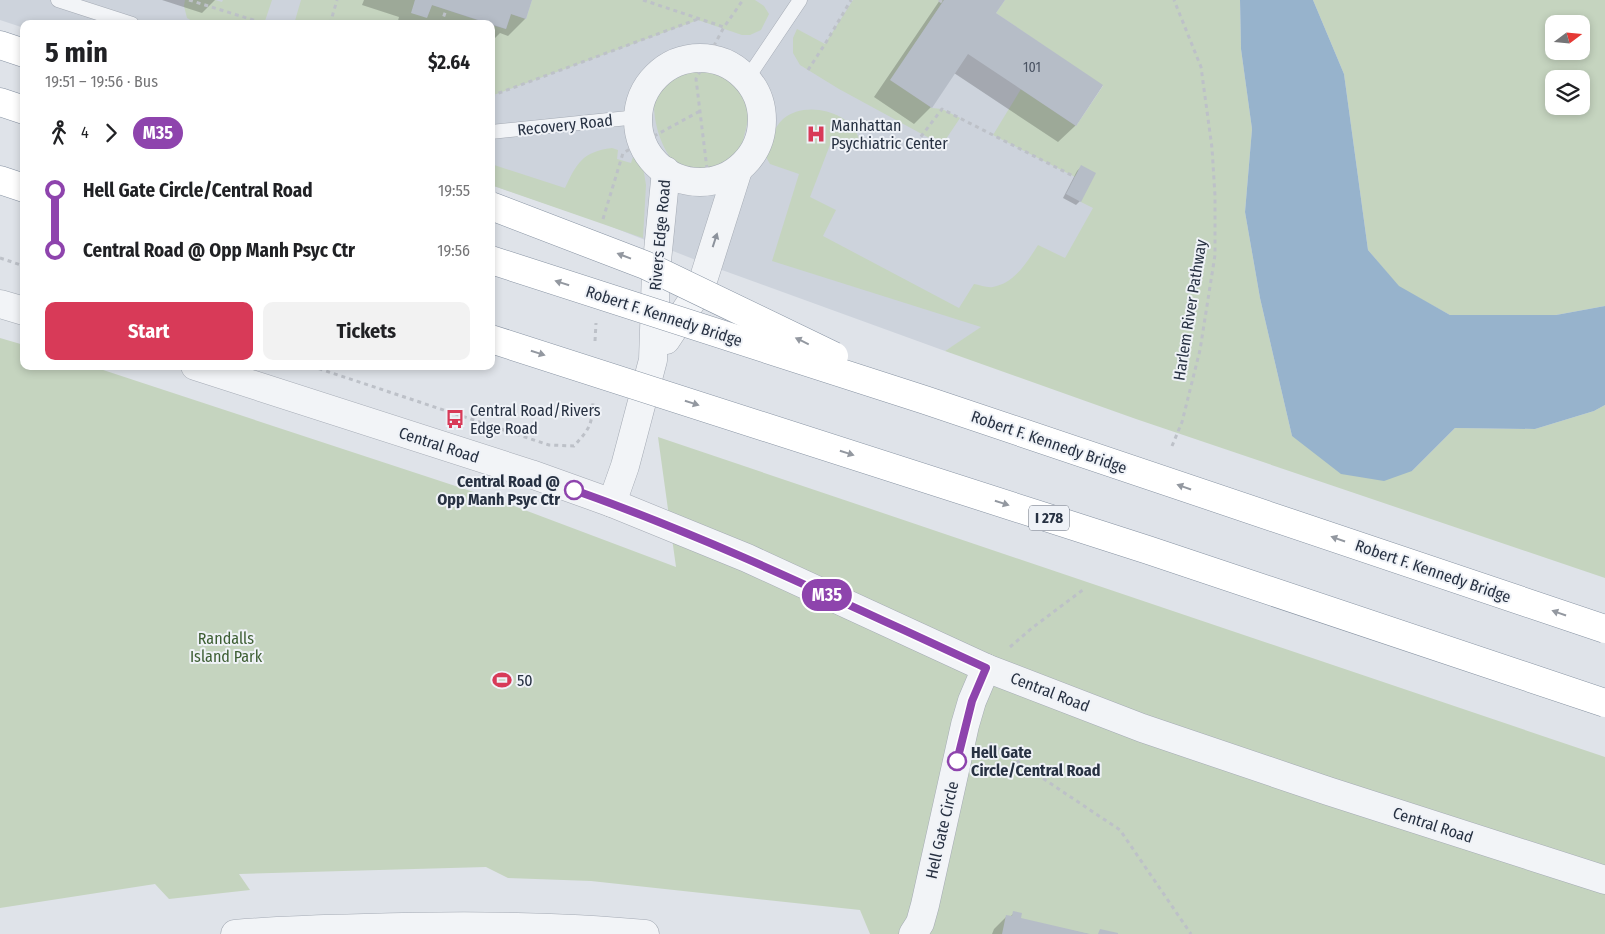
<!DOCTYPE html>
<meta charset="utf-8">
<style>
body{margin:0;font-family:"Fira Sans Condensed",sans-serif;background:#f2f2f2;color:#202124;height:100vh;display:flex;flex-direction:column;font-size:19px;white-space:nowrap}
*{box-sizing:border-box;margin:0}
p{font-size:16px;color:#757577}
.icon{flex:none;width:28px;height:28px;fill:none;stroke:currentColor;stroke-width:2;stroke-linecap:round;stroke-linejoin:round}
.map{position:relative;flex:1;overflow:hidden}
.drawer{position:absolute;left:20px;top:20px;width:475px;height:350px;display:flex;flex-direction:column;background:#fff;border-radius:10px;box-shadow:0 2px 8px #0003}
.drawer>*{flex:none}
.badge{padding:0 10px;border-radius:16px;font-size:18px;line-height:32px}
.needle{width:32px;rotate:74deg}
.tools{position:absolute;left:1545px;top:15px;display:grid;gap:10px}
.tools a{display:grid;place-items:center;width:45px;height:45px;border-radius:10px;background:#fff;box-shadow:0 2px 8px #0003;font-size:25px}
.map>.badge{position:absolute;translate:-50% -50%;box-shadow:0 0 0 2px #fff}
.legs{display:flex;align-items:center;gap:8px;height:55px;padding:0 25px;font-size:16px}
.legs p{margin-inline-start:auto}
.headline{display:flex;align-items:center;justify-content:space-between;height:85px;padding:0 25px}
h1{font-size:28px;font-weight:700;line-height:38px}
.button{display:flex;gap:10px;margin-top:auto;padding:10px 25px}
.button a{flex:1;height:58px;border-radius:10px;background:#d83a58;color:#fff;font-size:20px;font-weight:700;line-height:58px;text-align:center}
.button a+a{background:#f2f2f2;color:#202124}
ul{padding:0 25px;list-style:none}
li{display:flex;align-items:center;gap:18px;height:60px;font-size:19px}
li i{display:grid;place-items:center;width:8px;height:100%;margin:0 6px;background:currentColor}
li i::after{content:'';width:12px;height:12px;margin:-6px;border:4px solid;border-radius:50%;background:#fff}
li p{margin-inline-start:auto}
li:first-child i{background:linear-gradient(#0000 50%,currentColor 0)}
li:last-child i{background:linear-gradient(currentColor 50%,#0000 0)}
.map>svg:first-child{display:block}
.built{fill:#cdd3dc}
.green{fill:#c5d4bf;fill-rule:evenodd}
.water{fill:#97b3cc}
.shadow{fill:#0003}
.building{fill:#b6bdc7}
.lines{fill:none;stroke-linecap:round;stroke-linejoin:round}
.service-casing{stroke:#a4aab4;stroke-width:15}
.minor-casing{stroke:#a4aab4;stroke-width:29}
.tertiary-casing{stroke:#a4aab4;stroke-width:29}
.motorway-casing{stroke:#8591a1;stroke-width:29}
.path{stroke:#bdc1c8;stroke-width:3;stroke-dasharray:4 4;stroke-linecap:butt}
.service{stroke:#f2f4f7;stroke-width:14}
.minor{stroke:#f2f4f7;stroke-width:28}
.tertiary{stroke:#f2f4f7;stroke-width:28}
.motorway{stroke:#fff;stroke-width:28}
.motorway-bridge-casing{stroke:#8591a1;stroke-width:29;stroke-linecap:butt}
.motorway-bridge{stroke:#fff;stroke-width:28}
.oneway{fill:#8c929c}
.oneway2{fill:#9398a0}
.line-1-casing{stroke:#fff;stroke-width:11}
.line-1{stroke:#8e44ad;stroke-width:8}
.stop-1-dot{fill:#fff;stroke:#8e44ad;stroke-width:2.5}
.labels{text-anchor:middle;dominant-baseline:central;stroke-width:4;stroke-linejoin:round;paint-order:stroke}
.number-label{font-size:14px;fill:#4b5463}
.shield{fill:#eff2f7;stroke:#636b78;stroke-width:1}
.shield-label{font-size:15px;font-weight:bold;fill:#273142}
.street-label{font-size:16px;fill:#273142;stroke:#eff2f7}
.poi-label{font-size:16px;fill:#273142;stroke:#eff2f7;text-anchor:start}
.stop-label{font-size:16px;font-weight:bold;fill:#273142;stroke:#eff2f7;text-anchor:end}
.park-label{font-size:16px;fill:#3d5e33;stroke:#eff2f7}
</style>
<div class="map">
<svg width="1605" height="934" viewBox="0 0 1605 934">
<rect width="100%" height="100%" fill="#dfe3e9"/>
<!-- built -->
<polygon class="built" points="0,0 1121,0 1128,233 983,328 945,351 711,266 602,223 491,185 491,24 24,24 24,28 0,20"/>
<!-- green -->
<g class="green">
<polygon points="185,0 215,0 222,2 223,0 272,0 264,24 197,24 187,18 184,6"/>
<polygon points="301,0 415,0 412,13 427,17 432,5 489,24 294,24"/>
<polygon points="532,0 755,0 764,6 769,14 761,30 750,35 742,35 698,20 491,96 491,25 506,29 511,14 526,19"/>
<polygon points="853,0 944,0 891,80 932,108 942,109 960,118 942,145 839,89 800,65 793,53 793,38 797,29 825,44"/>
<path d="M 1005,0 L 1240,0 L 1241,49 L 1252,129 L 1245,212 L 1260,298 L 1292,436 L 1412,471 L 1455,428 L 1535,429 L 1594,411 L 1605,405 L 1605,578 L 1136,419 L 945,351 L 981,327 L 772,261 L 799,174 L 770,164 L 766,157 C 769,145 773,128 783,119 C 805,100 851,111 859,139 L 855,146 L 833,137 L 810,197 L 836,210 L 823,236 L 959,308 L 974,284 C 980,285 987,288 993,287 C 1015,283 1027,262 1038,245 L 1065,258 L 1093,208 L 1081,202 L 1081,166 L 1075,177 L 993,135 L 1021,89 L 1076,126 L 1103,86 L 996,13 Z"/>
<path d="M 1313,0 L 1605,0 L 1605,306 L 1556,315 L 1450,315 L 1399,287 L 1368,250 L 1344,74 ZM 1554,24 L 1581,24 L 1581,51 L 1554,51 ZM 1554,79 L 1581,79 L 1581,106 L 1554,106 Z"/>
<path d="M 690,66 C 702,68 719,69 731,75 C 751,88 751,109 746,129 C 743,138 742,151 738,159 C 733,167 724,170 715,172 C 709,174 703,176 697,175 C 668,174 650,122 655,98 C 658,81 674,71 690,66 Z"/>
<path d="M 612,148 L 618,150 L 617,159 L 631,163 L 633,157 L 643,167 L 646,185 L 643,238 L 491,185 L 491,164 L 565,188 C 577,163 582,152 612,148 Z"/>
<polygon points="0,338 24,345 24,366 91,366 498,500 676,567 658,437 1605,757 1605,934 870,934 860,910 591,881 508,878 486,867 239,874 250,890 169,899 155,884 0,908"/>
</g>
<!-- water -->
<polygon class="water" points="1240,0 1313,0 1344,74 1368,250 1399,286 1450,315 1556,315 1605,306 1605,405 1594,411 1535,429 1455,428 1412,471 1384,481 1341,474 1292,436 1260,298 1245,212 1252,129 1241,49"/>
<!-- shadow -->
<g class="shadow">
<polygon points="162,0 215,0 202,13"/>
<polygon points="364,0 531,0 525,19 508,36 500,33 491,42 491,24 397,24 399,17 362,5"/>
<polygon points="940,0 1003,0 994,14 1102,86 1075,126 1058,142 954,73 931,107 914,124 874,97"/>
<polygon points="1081,167 1080,201 1076,205 1063,198 1077,171"/>
<polygon points="1014,913 1019,919 1088,934 992,934 994,929 1007,916 1010,917"/>
</g>
<!-- building -->
<g class="building">
<polygon points="415,0 532,0 526,19 511,14 506,29 432,5 427,18 411,13"/>
<polygon points="944,0 1005,0 996,13 1103,85 1076,126 968,54 932,108 890,80"/>
<polygon points="1081,165 1096,173 1081,202 1066,194"/>
<polygon points="1013,911 1022,913 1021,918 1090,934 1002,934 1006,915 1012,916"/>
<polygon points="1100,929 1118,933 1118,934 1098,934"/>
</g>
<g class="lines">
<!-- service casing -->
<g class="service-casing">
<g id="service">
<polyline points="58,0 132,24"/>
<polyline points="747,79 800,0"/>
<polyline points="491,132 638,117"/>
</g>
</g>
<!-- minor casing -->
<g class="minor-casing">
<g id="minor">
<circle cx="700" cy="120" r="62"/>
<polyline points="666,340 701,287 738,170"/>
<polyline points="612,503 625,466 653,360 656,271 666,171"/>
</g>
</g>
<!-- tertiary casing -->
<g class="tertiary-casing">
<g id="tertiary">
<polyline points="0,304 24,311"/>
<polyline points="195,366 531,474 612,503 747,558 986,668 1142,728 1328,791 1605,880"/>
<path d="M 235,934 C 278,930 321,929 364,928 C 458,925 552,925 645,934"/>
<polyline points="913,934 920,923 925,905 965,725 972,701 986,668"/>
</g>
</g>
<!-- motorway casing -->
<g class="motorway-casing">
<g id="motorway">
<polyline points="0,45 24,53"/>
<polyline points="0,102 24,110"/>
<polyline points="0,180 24,188"/>
</g>
</g>
<!-- path -->
<g class="path">
<polyline points="189,0 266,24"/>
<polyline points="643,0 724,27 743,0"/>
<polyline points="939,0 942,2"/>
<polyline points="330,24 337,0"/>
<polyline points="441,24 446,10"/>
<polyline points="808,70 825,44 851,0"/>
<polyline points="491,96 698,19"/>
<polyline points="916,143 942,109 1075,177"/>
<polyline points="707,169 696,79 724,27"/>
<polyline points="603,219 623,153 700,111"/>
<polyline points="0,258 24,266"/>
<polyline points="595,341 596,323"/>
<path d="M 311,366 L 549,445 L 574,446 C 589,429 592,426 593,403"/>
<polyline points="1172,446 1182,422 1200,350 1215,255 1215,196 1212,148 1201,67 1174,0"/>
<polyline points="1010,647 1032,628 1084,589"/>
<polyline points="990,743 1120,830 1191,934"/>
</g>
<!-- service -->
<use href="#service" class="service"/>
<!-- minor -->
<use href="#minor" class="minor"/>
<!-- tertiary -->
<use href="#tertiary" class="tertiary"/>
<!-- motorway -->
<use href="#motorway" class="motorway"/>
<!-- motorway-bridge casing -->
<g class="motorway-bridge-casing">
<g id="motorway-bridge">
<polyline points="491,206 645,265 834,356"/>
<polyline points="491,260 925,400 1605,629"/>
<polyline points="491,339 1148,550 1605,703"/>
</g>
</g>
<!-- motorway-bridge -->
<use href="#motorway-bridge" class="motorway-bridge"/>
</g>
<!-- one-way arrows -->
<defs><path id="oneway-solid" d="M-6-.8H1V-3.2L6.5 0L1 3.2V.8H-6Z" transform="scale(1.25)"/></defs>
<use class="oneway" href="#oneway-solid" transform="translate(715 240) rotate(-72)"/>
<g class="oneway2">
<use href="#oneway-solid" transform="translate(624 256) rotate(-159)"/>
<use href="#oneway-solid" transform="translate(562 283) rotate(-162)"/>
<use href="#oneway-solid" transform="translate(802 341) rotate(-154)"/>
<use href="#oneway-solid" transform="translate(538 353) rotate(18)"/>
<use href="#oneway-solid" transform="translate(692 403) rotate(18)"/>
<use href="#oneway-solid" transform="translate(847 453) rotate(18)"/>
<use href="#oneway-solid" transform="translate(1184 487) rotate(-161)"/>
<use href="#oneway-solid" transform="translate(1002 503) rotate(18)"/>
<use href="#oneway-solid" transform="translate(1338 539) rotate(-161)"/>
<use href="#oneway-solid" transform="translate(1559 613) rotate(-161)"/>
</g>
<g class="lines">
<!-- line-1 casing -->
<g class="line-1-casing">
<path id="line-1" d="M 574,490 C 716,540 850,606 986,668 L 972,701 L 957,761"/>
</g>
<!-- line-1 -->
<use href="#line-1" class="line-1"/>
</g>
<!-- icons -->
<defs>
<g id="hospital-bare" transform="scale(1.5)"><path d="M-5-5h3v3.5h4V-5h3V5h-3V1.5h-4V5h-3Z" fill="#d83a58" stroke="#eff2f7" stroke-width="2.5" paint-order="stroke"/></g>
<g id="bus-bare" transform="scale(1.5)"><path d="M-5-6H5V4H4V6H2V4H-2V6H-4V4H-5ZM-3.5-4V0h7V-4ZM-3.5 1.2v1.5H-2V1.2ZM2 1.2v1.5H3.5V1.2Z" fill="#d83a58" stroke="#eff2f7" stroke-width="2.5" paint-order="stroke"/></g>
<g id="stadium-bare" transform="scale(1.5)"><path d="M0-5a6.5 5 0 1 0 0 10a6.5 5 0 1 0 0-10ZM-3.5-1.8h7v3.6h-7Z" fill="#d83a58" stroke="#eff2f7" stroke-width="2.5" paint-order="stroke"/></g>
</defs>
<g fill-rule="evenodd">
<use href="#hospital-bare" x="816" y="134"/>
<use href="#bus-bare" x="455" y="419"/>
<use href="#stadium-bare" x="502" y="680"/>
</g>
<!-- markers -->
<g class="stop-1-dot">
<circle cx="574" cy="490" r="9"/>
<circle cx="957" cy="761" r="9"/>
</g>
<g class="labels">
<!-- number labels -->
<g class="number-label">
<text x="1032" y="67">101</text>
</g>
<!-- shield labels -->
<rect class="shield" x="1029" y="505.5" width="40" height="25" rx="4"/>
<g class="shield-label">
<text x="1049" y="518">I 278</text>
</g>
<!-- street labels -->
<g class="street-label">
<text transform="translate(565 125) rotate(-6)">Recovery Road</text>
<text transform="translate(660 235) rotate(-85)">Rivers Edge Road</text>
<text transform="translate(1190 310) rotate(-81)">Harlem River Pathway</text>
<text transform="translate(664 316) rotate(18)">Robert F. Kennedy Bridge</text>
<text transform="translate(1049 442) rotate(19)">Robert F. Kennedy Bridge</text>
<text transform="translate(439 445) rotate(18)">Central Road</text>
<text transform="translate(1433 571) rotate(19)">Robert F. Kennedy Bridge</text>
<text transform="translate(1050 692) rotate(21)">Central Road</text>
<text transform="translate(1433 825) rotate(18)">Central Road</text>
<text transform="translate(942 830) rotate(-77)">Hell Gate Circle</text>
</g>
<!-- poi labels -->
<g class="poi-label">
<text x="831" y="125">Manhattan<tspan x="831" dy="18">Psychiatric Center</tspan></text>
<text x="470" y="410">Central Road/Rivers<tspan x="470" dy="18">Edge Road</tspan></text>
<text x="517" y="680">50</text>
</g>
<!-- stop labels -->
<g class="stop-label">
<text x="560" y="481">Central Road @<tspan x="560" dy="18">Opp Manh Psyc Ctr</tspan></text>
<text x="971" y="752" text-anchor="start">Hell Gate<tspan x="971" dy="18">Circle/Central Road</tspan></text>
</g>
<!-- park labels -->
<g class="park-label">
<text x="226" y="638">Randalls<tspan x="226" dy="18">Island Park</tspan></text>
</g>
</g>
</svg>
<div class="tools">
<a><svg class="needle" viewBox="-14 -14 28 28"><path d="M0-13l5 13h-10z" fill="#e53935"/><path d="M0 13l5-13h-10z" fill="#757577"/></svg></a>
<a><svg class="icon" aria-label="layers" viewBox="0 0 24 24"><path d="M12 4l9 5-9 5-9-5zM3 14l9 5 9-5"/></svg></a>
</div>
<b class="badge" style="left:827px;top:595px;background:#8e44ad;color:#fff">M35</b>
<section class="drawer">
<div class="headline"><div><h1>5 min</h1><p>19:51 – 19:56 · Bus</p></div><b>$2.64</b></div>
<div class="legs"><svg class="icon" aria-label="walk" viewBox="0 0 24 24"><circle cx="13" cy="4" r="2"/><path d="M13 8l-2 6 4 7M11 14l-3 7M7 12l3-4h3l4 4"/></svg>4<svg class="icon" aria-label="forward" viewBox="0 0 24 24"><path d="M9 5l7 7-7 7"/></svg><b class="badge" style="background:#8e44ad;color:#fff">M35</b></div>
<ul>
<li><i style="color:#8e44ad"></i><b>Hell Gate Circle/Central Road</b><p>19:55</p></li>
<li><i style="color:#8e44ad"></i><b>Central Road @ Opp Manh Psyc Ctr</b><p>19:56</p></li>
</ul>
<div class="button"><a>Start</a><a>Tickets</a></div>
</section>
</div>
